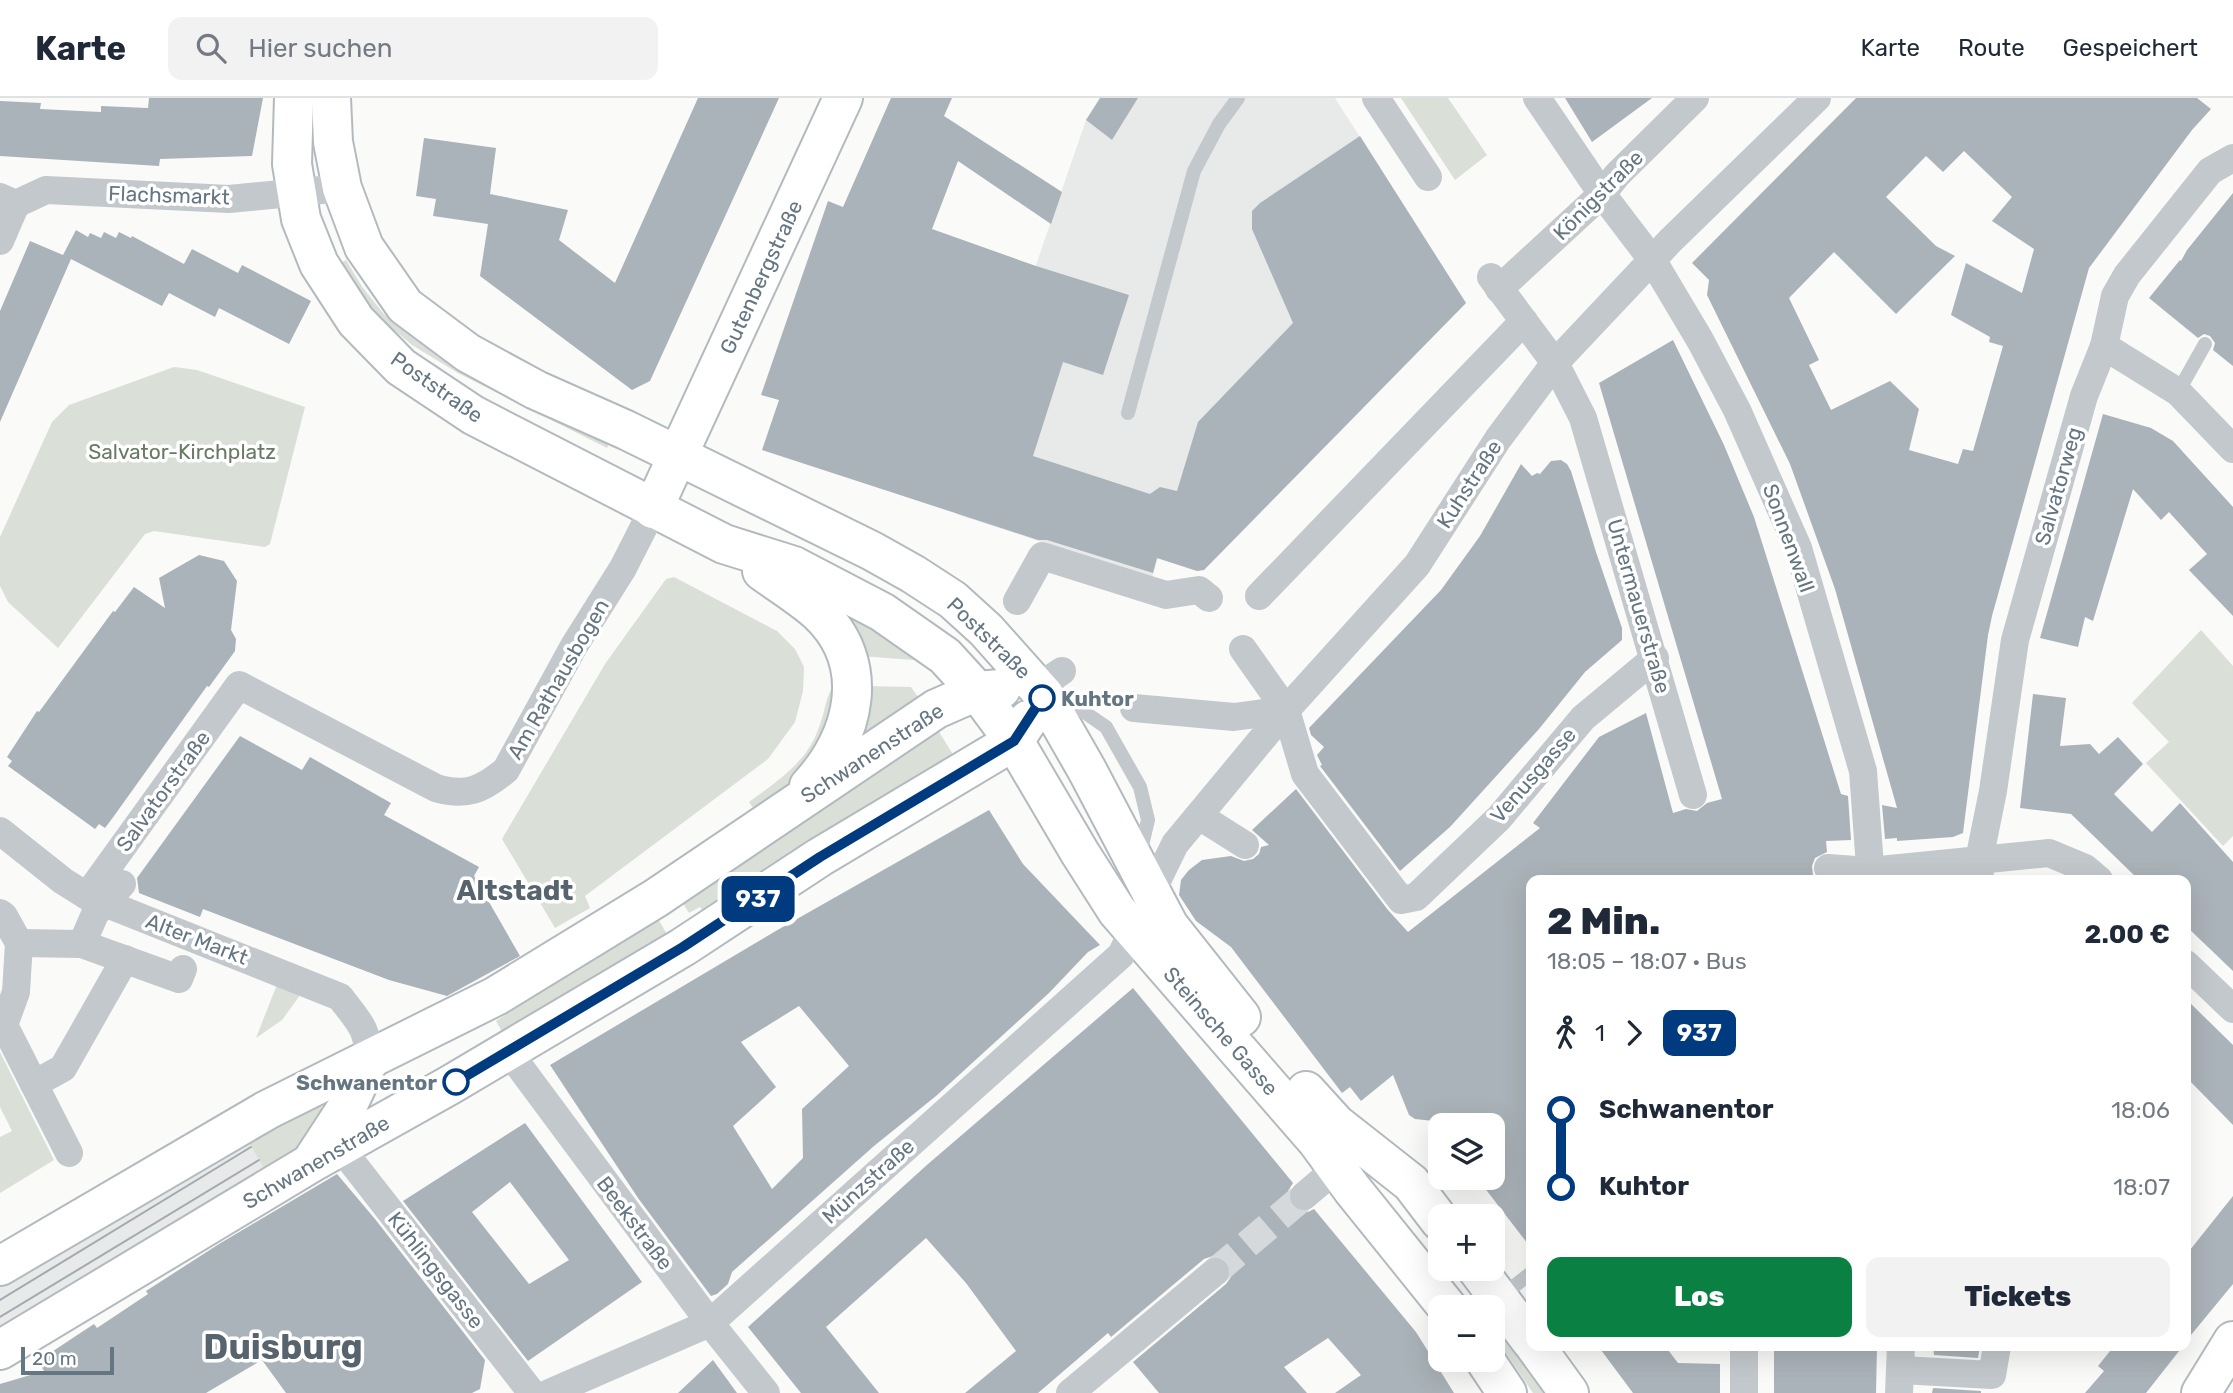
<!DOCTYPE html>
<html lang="de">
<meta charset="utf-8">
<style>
body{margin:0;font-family:Rubik,sans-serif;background:#f2f2f3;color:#1f2937;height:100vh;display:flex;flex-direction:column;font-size:26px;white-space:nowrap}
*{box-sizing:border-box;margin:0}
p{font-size:23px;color:#747a83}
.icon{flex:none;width:38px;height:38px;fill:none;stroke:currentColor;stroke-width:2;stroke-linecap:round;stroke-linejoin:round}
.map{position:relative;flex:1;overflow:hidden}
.side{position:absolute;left:1526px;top:777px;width:665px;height:476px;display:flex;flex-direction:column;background:#fff;border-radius:14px;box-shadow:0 7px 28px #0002}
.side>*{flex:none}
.badge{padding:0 14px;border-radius:10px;font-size:24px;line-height:46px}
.buttons{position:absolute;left:1428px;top:1015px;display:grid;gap:14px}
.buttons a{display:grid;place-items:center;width:77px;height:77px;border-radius:14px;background:#fff;box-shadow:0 7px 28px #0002;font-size:35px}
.scale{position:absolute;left:21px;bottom:18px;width:93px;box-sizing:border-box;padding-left:7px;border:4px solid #657683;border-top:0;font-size:19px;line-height:24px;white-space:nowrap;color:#657683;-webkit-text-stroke:5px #fff;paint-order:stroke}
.map>.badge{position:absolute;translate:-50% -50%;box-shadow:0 0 0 4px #fff}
.legs{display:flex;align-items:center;gap:10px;height:77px;padding:0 21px;font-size:23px}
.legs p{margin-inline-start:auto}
.head{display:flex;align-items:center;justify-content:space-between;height:119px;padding:0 21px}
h1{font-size:38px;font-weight:800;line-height:52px}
.button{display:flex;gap:14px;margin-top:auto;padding:14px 21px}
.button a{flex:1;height:80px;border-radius:14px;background:#0b8043;color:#fff;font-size:28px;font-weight:800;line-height:80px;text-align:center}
.button a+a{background:#f2f2f3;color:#1f2937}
ul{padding:0 21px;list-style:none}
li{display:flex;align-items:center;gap:24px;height:77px;font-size:26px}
li i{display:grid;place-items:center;width:10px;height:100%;margin:0 9px;background:currentColor}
li i::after{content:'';width:18px;height:18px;margin:-9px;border:5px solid;border-radius:50%;background:#fff}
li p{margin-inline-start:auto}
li:first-child i{background:linear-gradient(#0000 50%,currentColor 0)}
li:last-child i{background:linear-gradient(currentColor 50%,#0000 0)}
header{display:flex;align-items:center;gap:42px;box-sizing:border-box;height:98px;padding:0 35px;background:#fff;border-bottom:2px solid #e0e1e3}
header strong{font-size:33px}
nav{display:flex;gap:38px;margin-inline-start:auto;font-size:24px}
.search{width:490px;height:63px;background:#f2f2f3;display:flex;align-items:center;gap:18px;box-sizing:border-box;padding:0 24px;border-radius:14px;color:#747a83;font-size:26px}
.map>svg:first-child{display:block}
.built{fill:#e8e9e9}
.green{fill:#dadfd7}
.building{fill:#aab3b9;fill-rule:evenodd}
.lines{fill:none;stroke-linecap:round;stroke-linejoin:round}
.street-tunnel{stroke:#d5d9db;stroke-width:28;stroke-dasharray:28 14;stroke-linecap:butt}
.secondary-casing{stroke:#b3babf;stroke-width:42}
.lane{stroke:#c3c8cc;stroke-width:14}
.street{stroke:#c3c8cc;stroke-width:28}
.secondary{stroke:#fff;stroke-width:38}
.tram{stroke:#a2aab0;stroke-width:2}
.line-1-casing{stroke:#fff;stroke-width:16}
.line-1{stroke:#003b80;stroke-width:10}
.stop-1-dot{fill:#fff;stroke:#003b80;stroke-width:3.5}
.labels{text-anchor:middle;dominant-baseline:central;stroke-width:7;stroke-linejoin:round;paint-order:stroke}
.street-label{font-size:21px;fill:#657683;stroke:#fff}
.park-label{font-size:21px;fill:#687a64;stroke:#fff}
.stop-label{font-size:21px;font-weight:bold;fill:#657683;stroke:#fff;text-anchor:start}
.district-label{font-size:28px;font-weight:bold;fill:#57646e;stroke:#fff}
.town-label{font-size:35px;font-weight:bold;fill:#57646e;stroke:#fff}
</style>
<header>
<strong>Karte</strong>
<div class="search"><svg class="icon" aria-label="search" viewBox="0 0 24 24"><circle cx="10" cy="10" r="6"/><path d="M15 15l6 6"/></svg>Hier suchen</div>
<nav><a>Karte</a><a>Route</a><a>Gespeichert</a></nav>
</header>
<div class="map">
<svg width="2233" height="1295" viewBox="0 0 2233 1295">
<rect width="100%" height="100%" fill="#fafaf8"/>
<!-- built -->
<g class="built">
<polygon points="1138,0 1335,0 1466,205 1204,472 1197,473 1158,460 1152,480 956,416 1036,167 1086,22 1112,42"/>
<polygon points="246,1040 265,1072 0,1231 0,1189"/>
</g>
<!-- green -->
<g class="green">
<polygon points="1401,0 1448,0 1487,57 1455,82"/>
<polygon points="346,162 363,190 384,216 415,240 461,267 611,341 607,350 458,275 412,247 381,221 358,193 341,165"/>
<polygon points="174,269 197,272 305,309 270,446 265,449 154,433 145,436 58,550 8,504 0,488 0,439 52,324 69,307"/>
<polygon points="674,479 777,533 795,551 804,569 803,593 795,624 768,661 585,798 590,810 555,830 502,741 605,566 666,481"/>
<polygon points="832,507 923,559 914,562 860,558"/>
<polygon points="2201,532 2233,568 2233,738 2223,748 2146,665 2169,644 2132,605"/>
<polygon points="864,588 911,589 925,609 850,645"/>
<path d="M 832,590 L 843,590 L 813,670 L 756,714 L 749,704 C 776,684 806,665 818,632 C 824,619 825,601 832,590 Z"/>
<polygon points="936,629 954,658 705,816 700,809 689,815 680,801"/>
<polygon points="656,817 669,840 504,937 496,923"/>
<polygon points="278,884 301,896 282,922 256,940"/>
<polygon points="0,954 54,1062 0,1095 0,1039 12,1033 0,1009"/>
<polygon points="313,1003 321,1008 325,1015 305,1046 265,1072 246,1040"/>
<polygon points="1499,1227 1546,1295 1533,1295 1500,1246 1495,1232"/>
</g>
<!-- building -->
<g class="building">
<polygon points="149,0 263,0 252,58 160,61 159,68 0,58 0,3 41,5 40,11 101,14 101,8 148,10"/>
<polygon points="698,0 779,0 650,283 632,292 480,178 488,126 433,118 436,101 416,98 424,40 496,50 490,96 568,112 559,142 615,185"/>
<polygon points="891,0 952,0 944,18 1062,94 1051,126 958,63 932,131 1036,168 1129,197 1103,277 1063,264 1033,358 1150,396 1160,389 1177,393 1198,324 1293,225 1252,131 1252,113 1260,105 1360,38 1466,205 1204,472 1197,473 1157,460 1153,475 1047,442 1038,442 762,352 779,302 761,297 828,103 843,109"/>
<polygon points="1100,0 1138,0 1112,42 1086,22"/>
<polygon points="1565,0 1652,0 1592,44"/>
<path d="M 1856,0 L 2197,0 L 2211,11 L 2192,32 L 2089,170 L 1992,518 L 1988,537 L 1964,727 L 1963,735 L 1953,739 L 1897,743 L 1897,740 L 1885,741 L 1882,707 L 1897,710 L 1835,491 L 1790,366 L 1707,197 L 1709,182 L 1692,165 ZM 1964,53 L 2012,99 L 1992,123 L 2034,151 L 2022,195 L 1966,165 L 1951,217 L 1990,239 L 1989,244 L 2003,248 L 1973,353 L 1963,351 L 1958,366 L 1909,352 L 1919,311 L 1890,283 L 1831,312 L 1809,267 L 1819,262 L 1789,200 L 1834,154 L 1896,216 L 1955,158 L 1936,148 L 1886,99 L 1926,58 L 1943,74 Z"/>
<polygon points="2233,95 2233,268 2213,252 2215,245 2210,238 2204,236 2198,240 2149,200 2180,162 2181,163 2187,152"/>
<polygon points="76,132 88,139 90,135 101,140 104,134 116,140 119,134 131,140 132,138 184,166 192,151 238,175 242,167 311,203 289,246 219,210 215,219 169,195 162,208 71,161 0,324 0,213 30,143 63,157"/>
<polygon points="1673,242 1724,347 1754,419 1841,696 1848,698 1851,742 1826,743 1827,754 1815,760 1812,768 1813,777 1817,782 1531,782 1531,1150 1477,1080 1493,1080 1493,1027 1437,1027 1434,1023 1415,1021 1409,1017 1393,977 1361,1003 1350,989 1342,995 1231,849 1196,823 1179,797 1181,782 1189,772 1202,762 1231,758 1244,763 1253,761 1259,756 1261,749 1269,747 1252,732 1296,691 1388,812 1408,834 1540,730 1533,725 1599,639 1646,615 1673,715 1686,711 1697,713 1707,705 1722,701 1599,285"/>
<polygon points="2103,316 2151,330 2173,343 2233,409 2233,518 2189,472 2207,456 2169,414 2161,422 2133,391 2093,523 2085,519 2078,549 2040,540"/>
<polygon points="1561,362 1567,366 1571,373 1596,454 1622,530 1622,542 1585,574 1539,631 1450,729 1400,773 1320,668 1322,667 1317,657 1324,649 1311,637 1309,630 1441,492 1480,438 1521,366 1532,378 1537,375 1540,376 1551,363"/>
<polygon points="199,457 224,463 237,483 231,532 236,541 235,553 209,589 207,588 114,718 105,730 99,726 95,731 8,668 12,663 7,659 37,613 39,614 113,513 115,514 134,489 165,510 159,480"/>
<polygon points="2033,596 2066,600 2060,648 2090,646 2099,656 2118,639 2143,666 2114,696 2152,734 2180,705 2233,764 2233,873 2186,828 2186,782 2139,782 2071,716 2020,710"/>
<polygon points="240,638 302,672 310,659 391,705 384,717 479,769 474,778 520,858 447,898 389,882 203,811 200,819 139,795 137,780"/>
<path d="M 989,712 L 1023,766 L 1100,847 L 1088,854 L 1049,895 L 936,998 L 874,1048 L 732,1174 L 728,1186 L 717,1196 L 711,1198 L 638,1100 L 550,967 L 774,834 ZM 799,908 L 849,968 L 802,1011 L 803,1060 L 772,1091 L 733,1028 L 776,989 L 741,944 Z"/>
<polygon points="1133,890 1293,1085 1288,1093 1288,1100 1291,1108 1299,1114 1308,1114 1314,1111 1416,1234 1454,1295 1335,1295 1361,1277 1328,1240 1284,1269 1307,1295 1159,1295 1133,1264 1226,1186 1231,1179 1231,1171 1228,1164 1221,1159 1213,1158 1204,1161 1111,1239 1108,1235 1038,1295 965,1295 1016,1253 966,1185 926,1140 826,1229 879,1295 801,1295 748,1229 928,1066"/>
<polygon points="2186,901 2233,947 2233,1027 2186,979"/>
<path d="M 525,1025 L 642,1184 L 528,1263 L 403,1103 ZM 510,1084 L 569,1162 L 529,1186 L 472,1114 Z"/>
<polygon points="337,1076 375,1121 485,1262 480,1291 472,1295 286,1295 262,1262 206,1295 0,1295 0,1286 44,1273 38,1263 94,1226 97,1230 148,1196 146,1193 219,1146"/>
<polygon points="2233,1098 2233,1186 2186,1243 2186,1157"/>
<polygon points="1598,1248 1665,1248 1678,1265 1720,1266 1720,1295 1633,1295"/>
<polygon points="1774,1248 1877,1248 1876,1295 1774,1295"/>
<polygon points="1933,1248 1980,1248 1978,1260 1934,1257"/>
<polygon points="2114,1248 2183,1248 2146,1295 2085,1295 2104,1273 2098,1268"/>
<polygon points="713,1262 737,1295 678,1295"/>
<polygon points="1933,1290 1981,1293 1981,1295 1932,1295"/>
</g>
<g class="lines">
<!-- street-tunnel -->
<polyline class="street-tunnel" points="1215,1174 1304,1098"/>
<!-- secondary casing -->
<g class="secondary-casing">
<g id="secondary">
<polyline points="294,0 292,66 301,121 319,166 356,223 401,269 473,317 724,446 794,468 882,514 945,558 977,593 1014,643 1080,755 1117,813 1317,1043 1352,1091 1447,1209"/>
<polyline points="331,0 333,44 342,90 364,149 405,208 468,255 536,292 626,332 872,453 913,476 953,502 986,532 1044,597 1087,672 1169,828 1241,919"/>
<polyline points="653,411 843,0"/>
<path d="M 762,473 C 780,486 801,499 818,514 C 873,565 855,639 809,688"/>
<polyline points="1306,993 1336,1026 1411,1085 1440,1123"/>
<polyline points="314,1060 346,1011 369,962"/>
<polyline points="0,1168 267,1012 496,898 656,800 936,611 977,593 1001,591"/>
<polyline points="1477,1171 1531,1243"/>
<polyline points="1535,1248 1569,1295"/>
<polyline points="0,1252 311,1065 450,987 683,849 820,759 1014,643 1028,622"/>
<polyline points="1485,1262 1507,1295"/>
<polyline points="2201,1295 2233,1243"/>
</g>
</g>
<!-- lane -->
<g class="lane">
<polyline points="2178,294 2205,246"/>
<polyline points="1128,315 1194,73 1219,26 1238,0"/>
<polyline points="1055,601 1074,607 1106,629 1140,689 1148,722 1140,756"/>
<polyline points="1499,1200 1531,1175"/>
</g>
<!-- street -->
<g class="street">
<polyline points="1376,0 1428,79"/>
<polyline points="1537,0 1602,96 1653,163 1700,242 1737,312 1798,450 1863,673 1871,782"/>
<polyline points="0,99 16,106 46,92 229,101 342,90"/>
<polyline points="0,143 16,106"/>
<polyline points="1491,179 1555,265 1583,320 1693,697"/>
<polyline points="1499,191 1602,96 1617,77 1695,0"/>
<polyline points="2104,248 2178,294 2233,351"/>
<polyline points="1259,498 1524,223"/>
<polyline points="1017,503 1042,458 1166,497 1199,492 1209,500"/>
<polyline points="1243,551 1286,612 1305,676 1401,802 1416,799 1499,720 1583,620 1655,560"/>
<polyline points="1038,589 1062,573"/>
<polyline points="1134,610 1234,619 1286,612"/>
<polyline points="1199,718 1245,747"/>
<path d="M 0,733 L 63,783 L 87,798 L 340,899 C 359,924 368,930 369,962"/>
<polyline points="1828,770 1870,773 2049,755 2085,770 2099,782"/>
<polyline points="1980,782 1979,762 1993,693 2015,542 2084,298 2104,248 2115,198 2127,177 2210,73 2233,60"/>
<path d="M 87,798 L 239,587 L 436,690 C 466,699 482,692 506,672 L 574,548 L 623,470 L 653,411"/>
<polyline points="0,815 4,818 19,845 16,894 4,927 69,1055"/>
<polyline points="19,845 82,846 95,816 122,786"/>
<polyline points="82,846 179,881 183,871"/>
<polyline points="2186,866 2233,911"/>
<polyline points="508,953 710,1225 766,1295"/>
<polyline points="34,986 63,970 125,861"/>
<polyline points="340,1049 532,1295"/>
<polyline points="1304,1098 1337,1070 1347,1056"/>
<polyline points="1744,1248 1744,1295"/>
<polyline points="1901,1272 1992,1277 1997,1248"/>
<polyline points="549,1295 710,1225 1121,857 1175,746 1286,612 1417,467 1498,341 1555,265 1670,143 1817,0"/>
<polyline points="1070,1295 1215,1174"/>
<polyline points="1899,1295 1901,1248"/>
</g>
<!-- secondary -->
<use href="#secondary" class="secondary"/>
<!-- tram -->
<g class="tram">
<polyline points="0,1202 251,1049"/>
<polyline points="0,1219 259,1062"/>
</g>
</g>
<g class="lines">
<!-- line-1 casing -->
<g class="line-1-casing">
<polyline id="line-1" points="456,984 683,849 820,759 1014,643 1042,600"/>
</g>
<!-- line-1 -->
<use href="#line-1" class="line-1"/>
</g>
<!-- markers -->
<g class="stop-1-dot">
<circle cx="1042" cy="600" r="12"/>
<circle cx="456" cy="984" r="12"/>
</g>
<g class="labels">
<!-- street labels -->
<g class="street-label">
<text transform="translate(169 97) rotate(2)">Flachsmarkt</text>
<text transform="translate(1598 97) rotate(-45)">Königstraße</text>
<text transform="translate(761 179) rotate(-65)">Gutenbergstraße</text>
<text transform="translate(437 289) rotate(35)">Poststraße</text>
<text transform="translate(1469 386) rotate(-57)">Kuhstraße</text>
<text transform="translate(2058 388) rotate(-74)">Salvatorweg</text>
<text transform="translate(1789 440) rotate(70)">Sonnenwall</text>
<text transform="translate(1639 508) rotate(74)">Untermauerstraße</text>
<text transform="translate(989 540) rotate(44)">Poststraße</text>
<text transform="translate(558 581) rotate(-60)">Am Rathausbogen</text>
<text transform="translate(872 655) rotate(-33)">Schwanenstraße</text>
<text transform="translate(1533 677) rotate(-49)">Venusgasse</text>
<text transform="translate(163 693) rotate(-54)">Salvatorstraße</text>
<text transform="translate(197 841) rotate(21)">Alter Markt</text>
<text transform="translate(1221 933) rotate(49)">Steinsche Gasse</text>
<text transform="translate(316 1064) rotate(-30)">Schwanenstraße</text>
<text transform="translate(868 1083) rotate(-42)">Münzstraße</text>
<text transform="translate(635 1125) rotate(53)">Beekstraße</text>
<text transform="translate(436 1172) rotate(52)">Kühlingsgasse</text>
</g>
<!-- park labels -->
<g class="park-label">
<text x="182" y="353">Salvator-Kirchplatz</text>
</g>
<!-- stop labels -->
<g class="stop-label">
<text x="1061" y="600">Kuhtor</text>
<text x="437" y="984" text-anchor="end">Schwanentor</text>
</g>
<!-- district labels -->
<g class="district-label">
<text x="515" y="792">Altstadt</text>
</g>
<!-- town labels -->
<g class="town-label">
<text x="283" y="1249">Duisburg</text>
</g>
</g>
</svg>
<div class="buttons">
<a><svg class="icon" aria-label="layers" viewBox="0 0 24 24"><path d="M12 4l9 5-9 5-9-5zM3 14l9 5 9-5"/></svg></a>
<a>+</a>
<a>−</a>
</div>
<div class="scale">20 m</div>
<b class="badge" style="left:758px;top:801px;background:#003b80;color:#fff">937</b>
<section class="side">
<div class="head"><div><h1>2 Min.</h1><p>18:05 – 18:07 · Bus</p></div><b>2.00 €</b></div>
<div class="legs"><svg class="icon" aria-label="walk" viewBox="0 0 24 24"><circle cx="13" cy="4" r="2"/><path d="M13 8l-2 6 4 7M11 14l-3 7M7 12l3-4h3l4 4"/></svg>1<svg class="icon" aria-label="forward" viewBox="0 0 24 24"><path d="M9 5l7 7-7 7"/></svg><b class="badge" style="background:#003b80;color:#fff">937</b></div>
<ul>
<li><i style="color:#003b80"></i><b>Schwanentor</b><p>18:06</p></li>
<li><i style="color:#003b80"></i><b>Kuhtor</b><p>18:07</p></li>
</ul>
<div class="button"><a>Los</a><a>Tickets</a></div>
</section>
</div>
